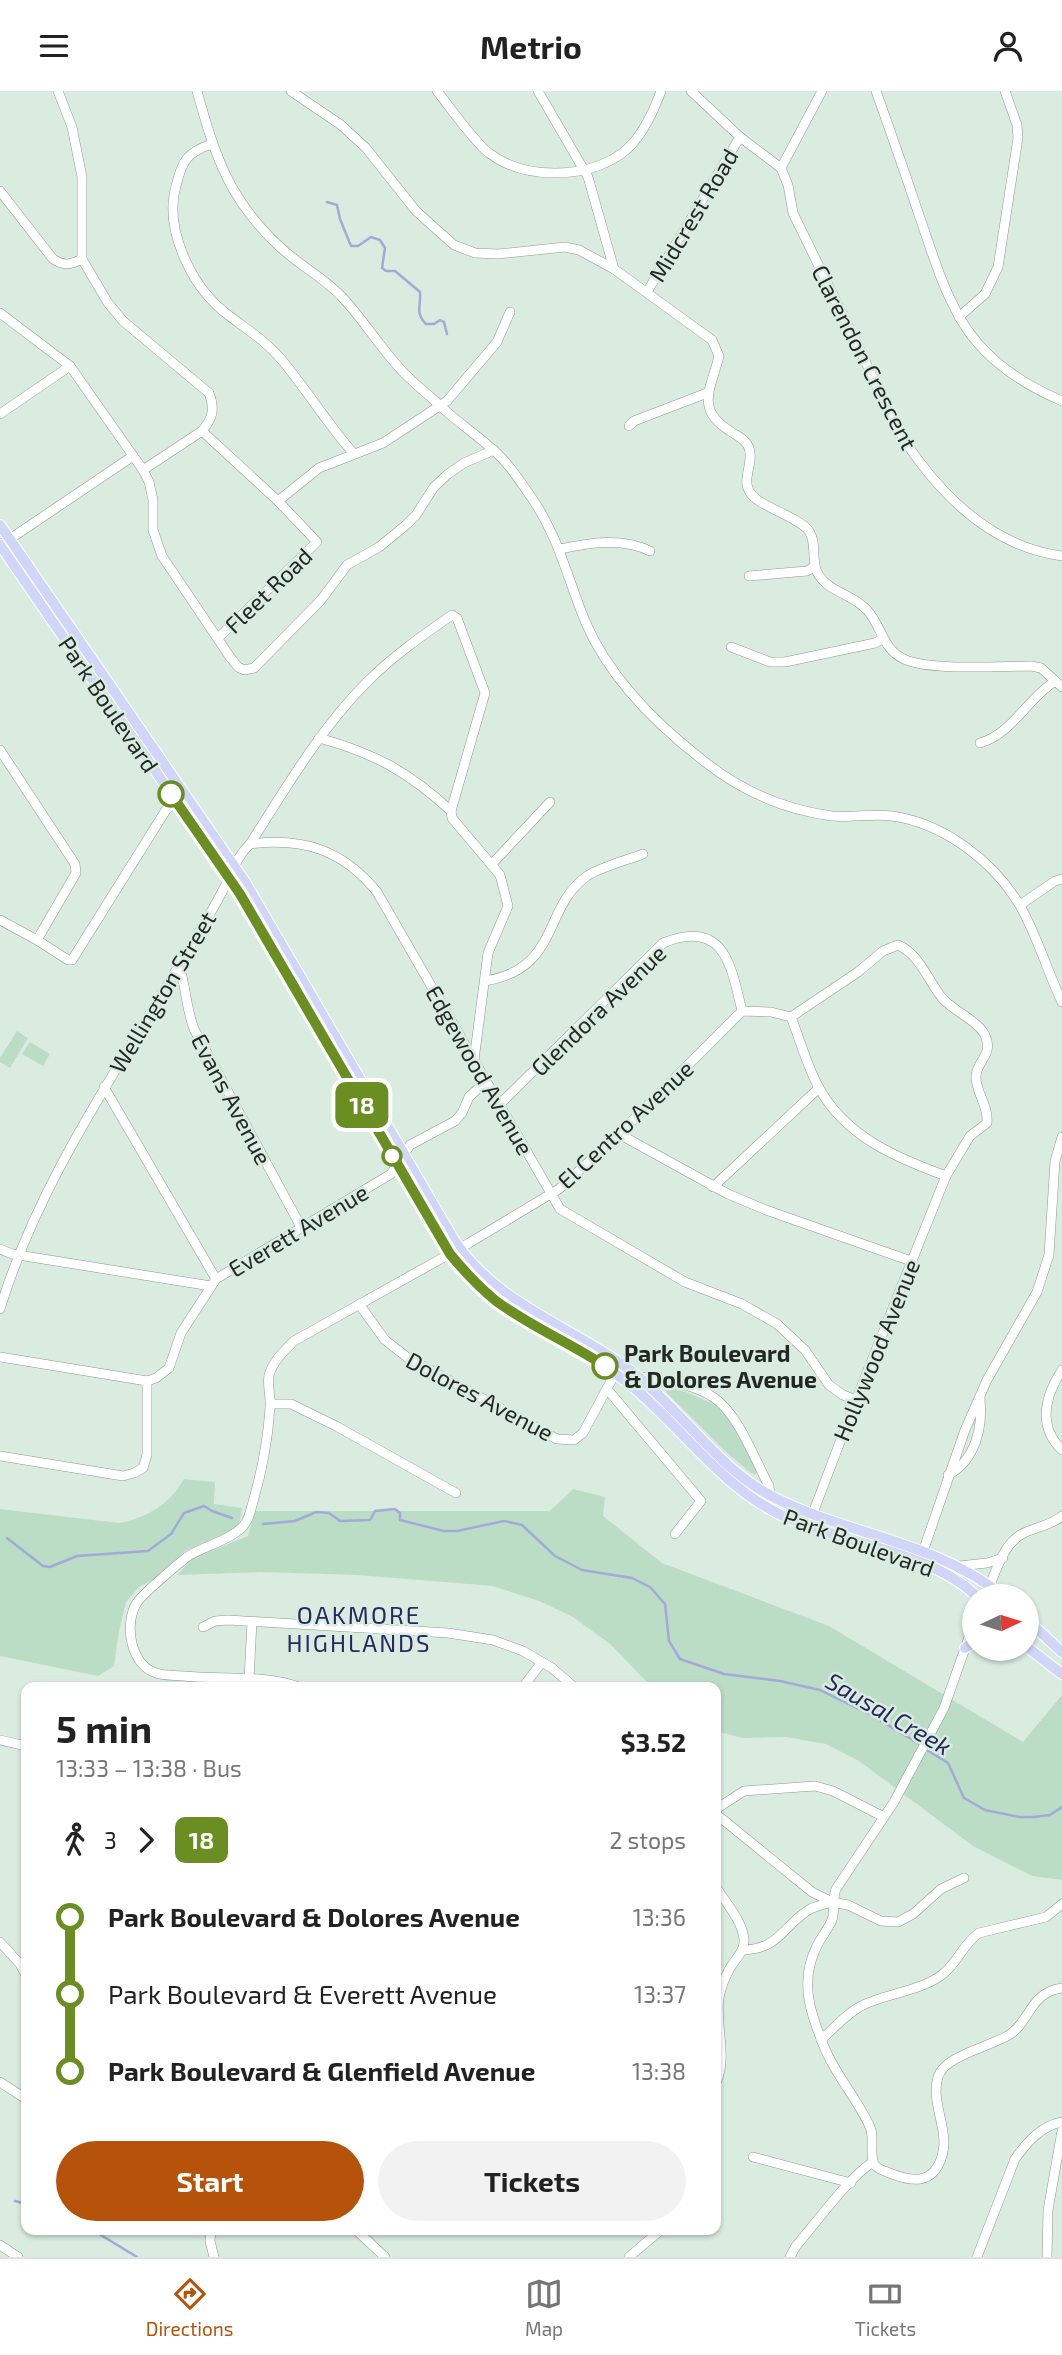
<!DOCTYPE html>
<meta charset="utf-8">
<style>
body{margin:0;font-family:"Exo 2",sans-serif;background:#f2f2f2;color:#222;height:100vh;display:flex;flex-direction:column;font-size:26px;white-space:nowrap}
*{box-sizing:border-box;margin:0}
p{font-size:23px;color:#767676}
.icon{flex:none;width:38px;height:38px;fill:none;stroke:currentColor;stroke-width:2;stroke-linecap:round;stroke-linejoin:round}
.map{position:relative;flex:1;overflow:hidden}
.details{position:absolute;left:21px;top:1591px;width:700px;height:553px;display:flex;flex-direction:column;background:#fff;border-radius:14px;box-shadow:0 2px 5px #0004}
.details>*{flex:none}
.badge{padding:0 14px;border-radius:10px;font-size:24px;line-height:46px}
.needle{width:46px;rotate:86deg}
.buttons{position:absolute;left:962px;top:1493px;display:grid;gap:14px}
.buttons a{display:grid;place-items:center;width:77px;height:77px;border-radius:50%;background:#fff;box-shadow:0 2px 5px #0004;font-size:35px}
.map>.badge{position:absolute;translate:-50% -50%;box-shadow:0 0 0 4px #fff}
.legs{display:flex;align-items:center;gap:10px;height:77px;padding:0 35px;font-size:23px}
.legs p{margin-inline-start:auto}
.overview{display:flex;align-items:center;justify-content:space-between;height:119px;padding:0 35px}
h1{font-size:38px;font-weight:700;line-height:52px}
.button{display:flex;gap:14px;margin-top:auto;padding:14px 35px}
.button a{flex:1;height:80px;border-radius:42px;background:#b45309;color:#fff;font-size:28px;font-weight:700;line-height:80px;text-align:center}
.button a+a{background:#f2f2f2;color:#222}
ul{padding:0 35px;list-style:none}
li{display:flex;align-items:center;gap:24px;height:77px;font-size:26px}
li i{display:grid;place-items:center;width:10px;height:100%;margin:0 9px;background:currentColor}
li i::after{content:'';width:18px;height:18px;margin:-9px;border:5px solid;border-radius:50%;background:#fff}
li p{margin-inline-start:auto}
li:first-child i{background:linear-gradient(#0000 50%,currentColor 0)}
li:last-child i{background:linear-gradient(currentColor 50%,#0000 0)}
header{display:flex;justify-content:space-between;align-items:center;height:91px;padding:0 35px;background:#fff;font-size:32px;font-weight:700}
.dock{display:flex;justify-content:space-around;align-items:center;height:98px;border-top:2px solid #e0e0e0;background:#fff;font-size:19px;color:#767676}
.dock a{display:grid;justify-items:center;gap:4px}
.dock .selected{color:#b45309}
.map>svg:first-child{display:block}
.green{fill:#bbddc6}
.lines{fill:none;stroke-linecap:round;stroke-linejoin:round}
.stream{stroke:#a3aad9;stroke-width:2.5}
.minor-casing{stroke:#8a9b90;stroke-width:10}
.major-casing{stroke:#fff;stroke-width:12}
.minor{stroke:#fff;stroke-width:9}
.major{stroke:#d1d6f8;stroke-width:10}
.line-1-casing{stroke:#fff;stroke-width:16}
.line-1{stroke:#6b8e23;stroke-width:10}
.stop-1-dot{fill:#fff;stroke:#6b8e23;stroke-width:3.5}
.labels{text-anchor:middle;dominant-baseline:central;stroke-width:5;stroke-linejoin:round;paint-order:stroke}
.street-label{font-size:23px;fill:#222924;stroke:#daece0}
.stop-label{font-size:23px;font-weight:bold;fill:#222924;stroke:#daece0;text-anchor:start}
.neighbourhood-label{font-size:24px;letter-spacing:2px;fill:#272862;stroke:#daece0}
.water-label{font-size:24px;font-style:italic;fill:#25265f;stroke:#daece0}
</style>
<header><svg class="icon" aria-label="menu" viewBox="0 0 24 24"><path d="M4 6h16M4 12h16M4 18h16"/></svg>Metrio<svg class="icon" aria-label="person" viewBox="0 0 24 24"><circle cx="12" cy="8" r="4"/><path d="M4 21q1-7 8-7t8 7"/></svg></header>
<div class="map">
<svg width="1062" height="2166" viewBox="0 0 1062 2166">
<rect width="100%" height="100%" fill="#daece0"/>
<!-- green -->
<g class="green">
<polygon points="17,940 28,947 10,977 0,971 0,967"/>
<polygon points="30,951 50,963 43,975 22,963"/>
<polygon points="670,1294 718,1315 728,1326 757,1378 756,1383 751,1382 725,1360 666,1301 665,1299"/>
<path d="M 184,1388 L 215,1391 L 214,1413 L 242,1417 L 238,1438 L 185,1460 L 156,1487 L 139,1496 L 126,1511 L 119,1540 L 114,1575 L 98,1585 L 0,1565 L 0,1418 L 119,1432 C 147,1427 170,1413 184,1388 Z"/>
<polygon points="573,1398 605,1406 603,1425 662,1472 829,1535 1023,1651 1062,1604 1062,1789 1032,1785 973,1755 859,1670 826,1653 786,1646 743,1647 719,1641 716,1639 716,1596 652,1596 610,1553 573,1526 539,1510 493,1495 358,1484 260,1481 177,1484 193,1467 248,1445 255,1420 550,1420"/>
</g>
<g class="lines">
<!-- stream -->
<g class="stream">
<path d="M 327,111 L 337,114 L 340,128 L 351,155 L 358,155 L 371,146 L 380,149 L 385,157 L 382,177 L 386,180 L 395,180 L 420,201 C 421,215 415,222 426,233 L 434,233 L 440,229 L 444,231 L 447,243"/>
<polyline points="263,1433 295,1430 316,1421 329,1422 340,1430 370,1429 375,1420 395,1418 400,1422 400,1429 444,1440 457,1440 504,1430 522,1434 555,1465 582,1479 632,1487 650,1496 665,1513 669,1550 680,1568 724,1583 780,1590 820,1599 871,1624 921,1654"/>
<polyline points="7,1447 43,1475 50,1476 77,1465 148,1460 171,1443 184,1422 204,1415 212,1420 232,1427"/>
<polyline points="927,1659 948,1672 964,1707 985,1719 1019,1726 1034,1726 1050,1724 1062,1716"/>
<polyline points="15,2110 26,2113"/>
<polyline points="91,2138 137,2166"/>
</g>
<!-- minor casing -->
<g class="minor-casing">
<g id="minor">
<path d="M 58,0 L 72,36 L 82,86 L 82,168 L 108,212 L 123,230 L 209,302 C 215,318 213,327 202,340 L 143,379"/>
<path d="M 197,0 C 215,65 229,109 280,156 C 299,174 323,186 342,206 C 362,227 377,252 396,273 C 407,287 422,298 435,310 C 452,327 473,341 491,357 C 506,369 518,387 529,403 C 558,443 567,486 585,530 C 609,587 657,634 705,671 C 742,700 785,719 832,725 C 852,727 872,722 892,725 C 943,732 992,769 1019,813 C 1036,841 1047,880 1062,911"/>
<polyline points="291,0 341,34 366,57 416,120 454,154 475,162 498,163 565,156 579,159 614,178"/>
<path d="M 437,0 C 450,16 474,51 489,62 C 524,89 585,88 621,63 C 641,49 653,22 661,0"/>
<path d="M 538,0 L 588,86 L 614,178 L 712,249 L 719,265 C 712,296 694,318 730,340 C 737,345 746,348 749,357 C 755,374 737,392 755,407 C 768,418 801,428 809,440 C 817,452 811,467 817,481 C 828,502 852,502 867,519 C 882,535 882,558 904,568 C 928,580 1001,575 1031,575 L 1041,577 L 1062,596"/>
<polyline points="691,0 740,46 781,77"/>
<path d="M 822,0 L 781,77 L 788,94 L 793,122 C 815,167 837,212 859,257 C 877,294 894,338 919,370 C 955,418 1002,457 1062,465"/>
<path d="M 876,0 C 891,42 906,85 920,127 C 932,161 942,196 960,227 C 982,266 1022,293 1062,310"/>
<path d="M 212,53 C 187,61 182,70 176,95 C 164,137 190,192 223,220 C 243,236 264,248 281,268 C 306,298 327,332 353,362"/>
<path d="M 0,100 L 53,168 C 64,175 70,174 82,168"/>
<polyline points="647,201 740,46"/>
<polyline points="0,222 70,275 143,379 149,391 153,409 153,439 162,465 230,566 238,576 244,579 254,577 321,509 347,474 379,456 406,434 416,424 434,396 448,383 464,372 494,359"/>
<polyline points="959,226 985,203 998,176 1018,47 1017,34 1005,0"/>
<polyline points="0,323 70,275"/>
<polyline points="629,335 634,330 707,302"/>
<polyline points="202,340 278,410 317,451 218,547"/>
<polyline points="278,410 319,377 383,352 447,310 497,251 510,221"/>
<polyline points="4,452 133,365"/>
<path d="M 560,458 C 589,452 622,446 650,460"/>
<polyline points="749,485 807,480 815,475"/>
<polyline points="731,556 770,571 785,571 875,552 882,548"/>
<path d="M 319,647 C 374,662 409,681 451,720"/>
<path d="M 980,652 C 1012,643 1027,608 1054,591"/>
<polyline points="0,659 75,773 76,782 37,849"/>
<path d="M 250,753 C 303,746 343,759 377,801 L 560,1118 L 685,1191 L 742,1213 L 777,1233 L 805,1259 L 829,1294 L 843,1304 L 856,1309"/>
<polyline points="492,773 550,711"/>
<polyline points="1020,814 1055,790 1062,788"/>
<polyline points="0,829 37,849 68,869 72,869 166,719 180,707"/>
<path d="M 179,874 C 186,896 186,917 194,938 L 301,1136"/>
<path d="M 485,890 C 560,878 542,817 587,785 C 601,776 627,769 643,763"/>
<path d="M 791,926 L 858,881 L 883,860 L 898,854 C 920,863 929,892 943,908 C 955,921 977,929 985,944 C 994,964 977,969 976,985 C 975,1000 989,1015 987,1032 L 970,1045 L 946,1085 L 856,1309 L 808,1435"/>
<path d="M 791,926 C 800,949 807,975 819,997 C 846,1046 897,1067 946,1085"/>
<polyline points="104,996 216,1188"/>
<path d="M 499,1014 L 663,852 C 724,827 731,874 742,920"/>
<polyline points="619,1043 728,1103 766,1119 911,1170"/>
<polyline points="713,1096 819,997"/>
<polyline points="0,1158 12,1163 211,1195"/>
<polyline points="359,1213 385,1249 408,1267 557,1348 574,1349 583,1342 618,1277"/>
<path d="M 0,1218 C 40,1087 120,976 188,859 C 200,839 213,819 223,799 C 232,783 236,766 250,753 C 286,697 320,638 367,591 C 393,565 423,544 452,524 L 457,527 L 485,602 L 451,720 L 452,727 L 500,784 L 508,815 L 488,862 L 474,969"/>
<polyline points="0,1266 147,1290 156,1287 169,1277 181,1242 216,1188 391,1083 410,1054 455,1030 462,1022 469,1006 486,990"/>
<path d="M 1062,1279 C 1045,1305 1037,1335 1062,1359"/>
<path d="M 639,1286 C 662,1288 693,1293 713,1306 C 738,1322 755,1369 769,1395 L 770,1405"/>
<polyline points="607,1298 701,1410 675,1443"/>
<polyline points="271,1313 291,1313 336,1335 456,1402"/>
<polyline points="0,1365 123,1385 134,1382 143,1377 147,1364 147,1290"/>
<path d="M 948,1384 C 976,1369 983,1336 980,1307"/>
<polyline points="919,1472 965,1339 987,1289 1037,1201 1049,1164 1055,1070 1062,1046"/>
<polyline points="959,1475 987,1472 1003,1467"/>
<path d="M 985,1505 C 995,1486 1001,1454 1022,1443 C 1035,1436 1050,1435 1062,1425"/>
<path d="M 975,1529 L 944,1617 L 894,1711 L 836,1798 C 832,1808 835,1821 832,1829 C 828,1839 820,1847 816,1857 C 799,1892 811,1924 825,1958 C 837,1986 858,2009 870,2036 C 875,2048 869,2062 874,2073 C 877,2078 882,2079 887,2081 C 911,2091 933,2095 942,2065 C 950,2040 930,2011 938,1986 C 944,1965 989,1956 1009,1944 C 1031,1930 1029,1902 1062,1897"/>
<polyline points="203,1536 215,1530 228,1529 448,1542 493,1549 523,1560 552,1577 574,1596"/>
<polyline points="249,1587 252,1531"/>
<path d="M 299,1596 C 262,1583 221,1589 183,1585 C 175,1584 164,1585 156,1582 C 131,1574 124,1535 136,1513 C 141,1504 178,1473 187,1466 C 201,1456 238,1447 246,1431 C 250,1425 251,1417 253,1411 C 262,1380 268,1348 270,1316 C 271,1306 267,1294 269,1284 C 273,1270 284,1260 294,1250 L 469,1152 L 559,1098 L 619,1043 L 742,920 L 771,921 L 791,926"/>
<polyline points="523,1596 542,1571"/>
<polyline points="0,1649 26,1655"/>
<polyline points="716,1718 744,1700 815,1695 833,1700 884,1726"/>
<polyline points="716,1723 812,1801 832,1811 848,1814 881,1830 898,1831 913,1823 941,1798 964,1787"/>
<path d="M 716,1796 C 725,1811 742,1829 744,1848 C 745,1860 736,1867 730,1877 C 725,1886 721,1896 719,1907 C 715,1935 728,1965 716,1992"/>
<polyline points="0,1851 20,1873 26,1884"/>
<path d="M 743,1859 C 780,1858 782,1835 810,1818 C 816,1815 825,1813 832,1811"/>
<path d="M 821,1949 C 834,1937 847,1922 863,1914 C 888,1902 921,1900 943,1883 C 958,1871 963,1853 979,1842 L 1046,1826 L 1062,1813"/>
<polyline points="0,1991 26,2008"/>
<polyline points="753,2066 851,2092"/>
<polyline points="211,2138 210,2150 214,2166"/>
<polyline points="355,2138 385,2166"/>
<polyline points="0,2154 18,2166"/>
<polyline points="629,2166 662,2138"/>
<path d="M 790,2166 L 796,2155 C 816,2132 849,2086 873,2071"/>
<path d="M 977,2166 L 1015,2068 C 1027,2051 1041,2035 1062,2031"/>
<polyline points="1047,2166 1048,2119 1062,2040"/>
</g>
</g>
<!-- major casing -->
<g class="major-casing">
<g id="major">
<path d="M 0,434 L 245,791 L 454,1149 C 497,1215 577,1237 636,1284 C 684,1322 719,1379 775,1407 C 849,1444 937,1451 1003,1505"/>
<path d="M 0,454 L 240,803 L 427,1127 C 446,1158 466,1185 494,1208 C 537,1242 590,1261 633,1296 C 684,1339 720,1394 781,1424 C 838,1451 932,1461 976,1505"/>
<polyline points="1027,1529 1062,1561"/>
<polyline points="1027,1556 1062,1583"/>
<polyline points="965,1557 975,1551"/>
</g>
</g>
<!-- minor -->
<use href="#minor" class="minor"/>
<!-- major -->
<use href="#major" class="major"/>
</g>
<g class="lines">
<!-- line-1 casing -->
<g class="line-1-casing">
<path id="line-1" d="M 171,703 L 240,803 L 450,1163 C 464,1180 479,1196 496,1210 C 530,1235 570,1252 605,1275"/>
</g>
<!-- line-1 -->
<use href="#line-1" class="line-1"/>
</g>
<!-- markers -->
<g class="stop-1-dot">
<circle cx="171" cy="703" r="12"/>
<circle cx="392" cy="1065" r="9"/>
<circle cx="605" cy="1275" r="12"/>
</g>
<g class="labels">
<!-- street labels -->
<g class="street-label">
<text transform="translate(693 124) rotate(-59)">Midcrest Road</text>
<text transform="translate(865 266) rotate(63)">Clarendon Crescent</text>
<text transform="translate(268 499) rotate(-44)">Fleet Road</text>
<text transform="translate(109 613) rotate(56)">Park Boulevard</text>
<text transform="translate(162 901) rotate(-59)">Wellington Street</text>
<text transform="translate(598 919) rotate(-44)">Glendora Avenue</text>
<text transform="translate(480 979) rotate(60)">Edgewood Avenue</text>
<text transform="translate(232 1008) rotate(62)">Evans Avenue</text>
<text transform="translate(625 1033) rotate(-43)">El Centro Avenue</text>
<text transform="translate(298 1139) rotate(-31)">Everett Avenue</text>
<text transform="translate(876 1259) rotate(-68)">Hollywood Avenue</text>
<text transform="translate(480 1305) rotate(28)">Dolores Avenue</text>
<text transform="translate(859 1451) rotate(20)">Park Boulevard</text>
</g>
<!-- stop labels -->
<g class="stop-label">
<text x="624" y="1262">Park Boulevard<tspan x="624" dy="26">&amp; Dolores Avenue</tspan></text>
</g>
<!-- neighbourhood labels -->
<g class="neighbourhood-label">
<text x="359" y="1523">OAKMORE<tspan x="359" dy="28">HIGHLANDS</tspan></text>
</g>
<!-- water labels -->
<g class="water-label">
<text transform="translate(889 1622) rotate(30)">Sausal Creek</text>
</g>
</g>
</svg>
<div class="buttons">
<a><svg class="needle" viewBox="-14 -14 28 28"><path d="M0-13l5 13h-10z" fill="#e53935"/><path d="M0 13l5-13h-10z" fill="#767676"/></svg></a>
</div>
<b class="badge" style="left:362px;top:1014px;background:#6b8e23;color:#fff">18</b>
<section class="details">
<div class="overview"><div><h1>5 min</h1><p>13:33 – 13:38 · Bus</p></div><b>$3.52</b></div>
<div class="legs"><svg class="icon" aria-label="walk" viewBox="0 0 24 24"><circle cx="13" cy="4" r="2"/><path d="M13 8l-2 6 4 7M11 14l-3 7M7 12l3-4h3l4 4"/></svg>3<svg class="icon" aria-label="forward" viewBox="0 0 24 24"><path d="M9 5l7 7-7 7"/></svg><b class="badge" style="background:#6b8e23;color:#fff">18</b><p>2 stops</p></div>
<ul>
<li><i style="color:#6b8e23"></i><b>Park Boulevard &amp; Dolores Avenue</b><p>13:36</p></li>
<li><i style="color:#6b8e23"></i><span>Park Boulevard &amp; Everett Avenue</span><p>13:37</p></li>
<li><i style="color:#6b8e23"></i><b>Park Boulevard &amp; Glenfield Avenue</b><p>13:38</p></li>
</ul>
<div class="button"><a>Start</a><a>Tickets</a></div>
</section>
</div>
<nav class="dock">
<a class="selected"><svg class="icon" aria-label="directions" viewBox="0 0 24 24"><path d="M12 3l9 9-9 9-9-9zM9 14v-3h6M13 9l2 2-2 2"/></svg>Directions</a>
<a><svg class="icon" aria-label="map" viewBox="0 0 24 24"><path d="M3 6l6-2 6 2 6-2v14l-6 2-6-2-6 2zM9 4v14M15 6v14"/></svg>Map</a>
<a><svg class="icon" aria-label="tickets" viewBox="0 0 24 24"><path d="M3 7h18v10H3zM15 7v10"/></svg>Tickets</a>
</nav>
